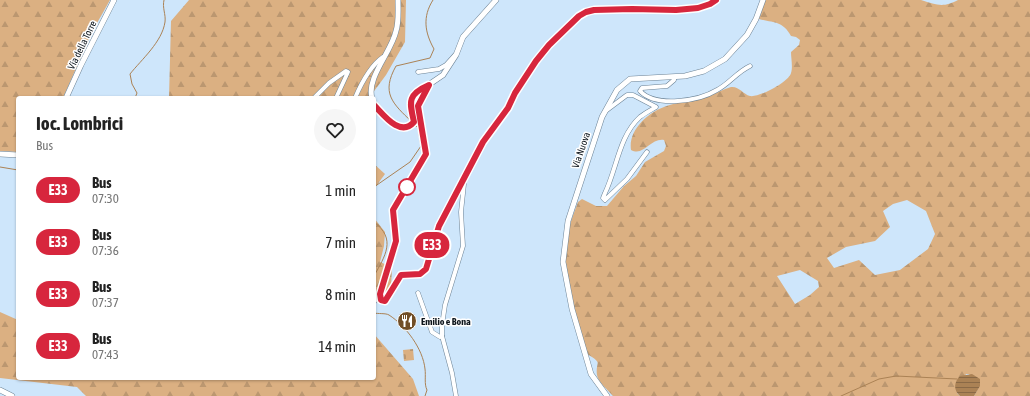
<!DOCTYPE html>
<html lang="it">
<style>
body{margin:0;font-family:"Asap Condensed",sans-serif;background:#f6f6f6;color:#222;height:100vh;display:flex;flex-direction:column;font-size:15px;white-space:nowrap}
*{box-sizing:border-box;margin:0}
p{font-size:13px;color:#767676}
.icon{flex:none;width:22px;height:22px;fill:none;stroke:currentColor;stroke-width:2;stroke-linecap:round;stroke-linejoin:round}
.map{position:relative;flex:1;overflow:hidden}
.side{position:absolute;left:16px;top:96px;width:360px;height:284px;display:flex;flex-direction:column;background:#fff;border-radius:4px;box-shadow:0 1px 3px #0004}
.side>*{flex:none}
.badge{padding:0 8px;border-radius:13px;font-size:14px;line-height:26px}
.map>.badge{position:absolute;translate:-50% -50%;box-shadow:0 0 0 2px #fff}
.round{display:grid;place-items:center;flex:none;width:42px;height:42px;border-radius:21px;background:#f6f6f6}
.head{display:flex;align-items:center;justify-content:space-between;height:68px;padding:0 20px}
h1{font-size:19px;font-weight:700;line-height:30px}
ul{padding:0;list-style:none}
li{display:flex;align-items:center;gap:12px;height:52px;padding:0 20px}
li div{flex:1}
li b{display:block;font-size:15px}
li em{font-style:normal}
li .badge{min-width:44px;font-weight:700;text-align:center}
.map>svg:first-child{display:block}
.forest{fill:url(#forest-firs);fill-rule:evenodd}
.cemetery{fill:url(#cemetery-stones)}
.water{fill:url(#water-rules)}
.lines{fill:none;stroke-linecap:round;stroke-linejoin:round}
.stream{stroke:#ab8255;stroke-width:1}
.minor-casing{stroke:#6c8396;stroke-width:5}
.tertiary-casing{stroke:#6c8396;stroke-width:6}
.minor{stroke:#fff;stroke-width:4}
.tertiary{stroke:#fff;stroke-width:5}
.line-casing{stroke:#fff;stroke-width:9}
.line{stroke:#d7263d;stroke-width:6}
.stop-dot{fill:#fff;stroke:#d7263d;stroke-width:2}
.labels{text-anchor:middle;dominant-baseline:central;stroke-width:3;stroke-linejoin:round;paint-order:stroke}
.street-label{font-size:10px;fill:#0e161d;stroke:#fff}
.poi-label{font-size:10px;font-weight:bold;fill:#0e161d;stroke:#fff;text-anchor:start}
</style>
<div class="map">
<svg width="1030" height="396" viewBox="0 0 1030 396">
<defs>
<pattern id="forest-firs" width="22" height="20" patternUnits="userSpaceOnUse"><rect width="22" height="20" fill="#dbb082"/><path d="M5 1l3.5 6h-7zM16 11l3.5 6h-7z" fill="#bb9770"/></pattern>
<pattern id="cemetery-stones" width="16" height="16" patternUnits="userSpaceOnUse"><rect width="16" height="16" fill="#dbb082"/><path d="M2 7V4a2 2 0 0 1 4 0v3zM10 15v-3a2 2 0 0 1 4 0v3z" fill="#bb9770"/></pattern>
<pattern id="water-rules" width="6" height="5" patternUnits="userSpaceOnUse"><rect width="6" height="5" fill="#ab8255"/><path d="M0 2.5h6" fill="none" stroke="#8a6946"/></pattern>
</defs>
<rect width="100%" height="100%" fill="#cee6fb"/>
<!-- forest -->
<g class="forest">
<polygon points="0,0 110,0 92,32 63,98 18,98 18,152 0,151"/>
<polygon points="189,0 406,0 405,42 386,75 369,98 222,98 221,96 211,98 169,98 171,21"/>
<path d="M 765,0 L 921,0 C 937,5 943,8 958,0 L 1030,0 L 1030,396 L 974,396 L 979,387 L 969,374 L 966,374 L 957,393 L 960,396 L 613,396 C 608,390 598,382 597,375 C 595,361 604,364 587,354 C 578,317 561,276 567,237 C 569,225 574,213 578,202 L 582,199 L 596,206 L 607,206 L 624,186 L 636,176 L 645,162 L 664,151 L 666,146 L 664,140 C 650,138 644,157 631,150 C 628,131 647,113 664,107 C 676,102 695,100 708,96 C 716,94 723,89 731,87 C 739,86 743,94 750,96 C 759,98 790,81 791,73 C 793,67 791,58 791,52 L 799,45 L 800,40 L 796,37 L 791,36 C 783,21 774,23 759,19 ZM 907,200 L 926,211 L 935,234 L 928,249 L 900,270 L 875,275 L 859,260 L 834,268 L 827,258 L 846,247 L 875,241 L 890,227 L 883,211 L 893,204 ZM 800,270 L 818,281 L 819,287 L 810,295 L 795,304 L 777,276 Z"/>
<polygon points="374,164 385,174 374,189"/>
<polygon points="374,218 385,232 384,246 380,262 392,267 391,288 374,301"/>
<polygon points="0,312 18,320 18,378 374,378 374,334 413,379 419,396 86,396 77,387 0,378"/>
</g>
<!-- cemetery -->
<polygon class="cemetery" points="413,349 414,360 404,361 403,350"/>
<!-- water -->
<path class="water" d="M 972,374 L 980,379 L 980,386 L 974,396 L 960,396 C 953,390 954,382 960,376 Z"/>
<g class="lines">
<!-- stream -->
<g class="stream">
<path d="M 135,98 L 137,93 L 132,84 L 130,74 C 142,59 162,42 165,22 C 166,14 162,8 164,0"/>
<path d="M 412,122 C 392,103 381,93 396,66 L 430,58 L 434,49 C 425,33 422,17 433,0"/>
<polyline points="0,167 18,170"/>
<polyline points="374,187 410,162 421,146 418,128 414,124"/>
<path d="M 374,222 C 397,239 385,256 374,276"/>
<path d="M 374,313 C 378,314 386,313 389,315 C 406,326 423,349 425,369 C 426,376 424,384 427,390 L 425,396"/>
<polyline points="841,396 879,379 896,376 957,379"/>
</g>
<!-- minor casing -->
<g class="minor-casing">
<g id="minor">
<polyline points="418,72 439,69 446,65 455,55"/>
<path d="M 674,77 L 674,80 L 667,86 L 642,88 L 640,91 C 656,108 699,101 717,90 C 729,84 737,72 750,66"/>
<polyline points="314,98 329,83 346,71 348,72 336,98"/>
<path d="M 355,98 C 361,84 370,66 383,57"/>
<path d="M 607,110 L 627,95 L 633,95 L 656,107 C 651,110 645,113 640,117 C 619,136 617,168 605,193 L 603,198 L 605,200 L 627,179 L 647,152"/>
<polyline points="418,293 432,332 440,337 442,336"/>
<polyline points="374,302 380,294"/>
<polyline points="456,396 452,373 442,336 442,325 445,305 463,246 461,212 464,184 460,183"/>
</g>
</g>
<!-- tertiary casing -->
<g class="tertiary-casing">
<g id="tertiary">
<polyline points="429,85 418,106 426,154 393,210 396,241 380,294 381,300 385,301 401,275 420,274 426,269 439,226 483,142 508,108 515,93 536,61 549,45 579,17 586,11 594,10 632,9 676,10 698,7 710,4 716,0"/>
<polyline points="66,98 81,65 114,0"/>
<path d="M 372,98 C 366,78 392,51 396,31 C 399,22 398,10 398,0"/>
<path d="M 374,105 C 383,114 401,138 414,122 L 410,108 L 415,94 L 443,75 L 456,55 L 463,37 L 496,0"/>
<polyline points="0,154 18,155"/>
<polyline points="0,390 12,396"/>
<polyline points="607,396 591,374 572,309 563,262 568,221 602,117 617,90 630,79 685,76 704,71 725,59 747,35 756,19 763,0"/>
</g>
</g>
<!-- minor -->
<use href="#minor" class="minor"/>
<!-- tertiary -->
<use href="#tertiary" class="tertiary"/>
</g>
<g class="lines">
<!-- line casing -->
<g class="line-casing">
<path id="line" d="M 374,105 C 383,114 400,138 414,122 C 410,103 406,95 429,85 L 418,106 L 426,154 L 393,210 L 396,241 L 380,294 L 381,300 L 385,301 L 401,275 L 420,274 L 426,269 L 439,226 L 483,142 L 508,108 L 515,93 L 536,61 L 549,45 L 579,16 L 586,12 L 594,10 L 632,9 L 676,10 L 698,8 L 710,4 L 716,0"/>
</g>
<!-- line -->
<use href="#line" class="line"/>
</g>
<!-- icons -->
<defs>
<g id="restaurant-disc" transform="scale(1)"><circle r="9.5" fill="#714e27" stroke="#fff"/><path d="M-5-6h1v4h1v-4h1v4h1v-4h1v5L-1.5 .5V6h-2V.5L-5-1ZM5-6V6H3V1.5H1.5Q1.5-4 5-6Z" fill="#fff"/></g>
</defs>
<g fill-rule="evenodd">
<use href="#restaurant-disc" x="407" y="321"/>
</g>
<!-- markers -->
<circle class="stop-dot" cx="407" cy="187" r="8"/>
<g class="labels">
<!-- street labels -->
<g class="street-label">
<text transform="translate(82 45) rotate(-64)">Via della Torre</text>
<text transform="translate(581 150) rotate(-71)">Via Nuova</text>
</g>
<!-- poi labels -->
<g class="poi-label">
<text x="421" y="321">Emilio e Bona</text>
</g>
</g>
</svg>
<b class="badge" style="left:432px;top:245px;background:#d7263d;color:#fff">E33</b>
<section class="side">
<div class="head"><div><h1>Ioc. Lombrici</h1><p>Bus</p></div><a class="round"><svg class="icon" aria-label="heart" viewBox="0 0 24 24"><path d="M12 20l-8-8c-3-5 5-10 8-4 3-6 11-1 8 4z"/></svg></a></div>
<ul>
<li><span class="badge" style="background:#d7263d;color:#fff">E33</span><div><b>Bus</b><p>07:30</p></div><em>1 min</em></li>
<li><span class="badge" style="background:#d7263d;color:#fff">E33</span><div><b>Bus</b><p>07:36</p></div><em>7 min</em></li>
<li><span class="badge" style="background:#d7263d;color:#fff">E33</span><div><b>Bus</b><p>07:37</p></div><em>8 min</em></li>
<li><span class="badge" style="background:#d7263d;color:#fff">E33</span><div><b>Bus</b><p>07:43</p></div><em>14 min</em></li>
</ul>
</section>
</div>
